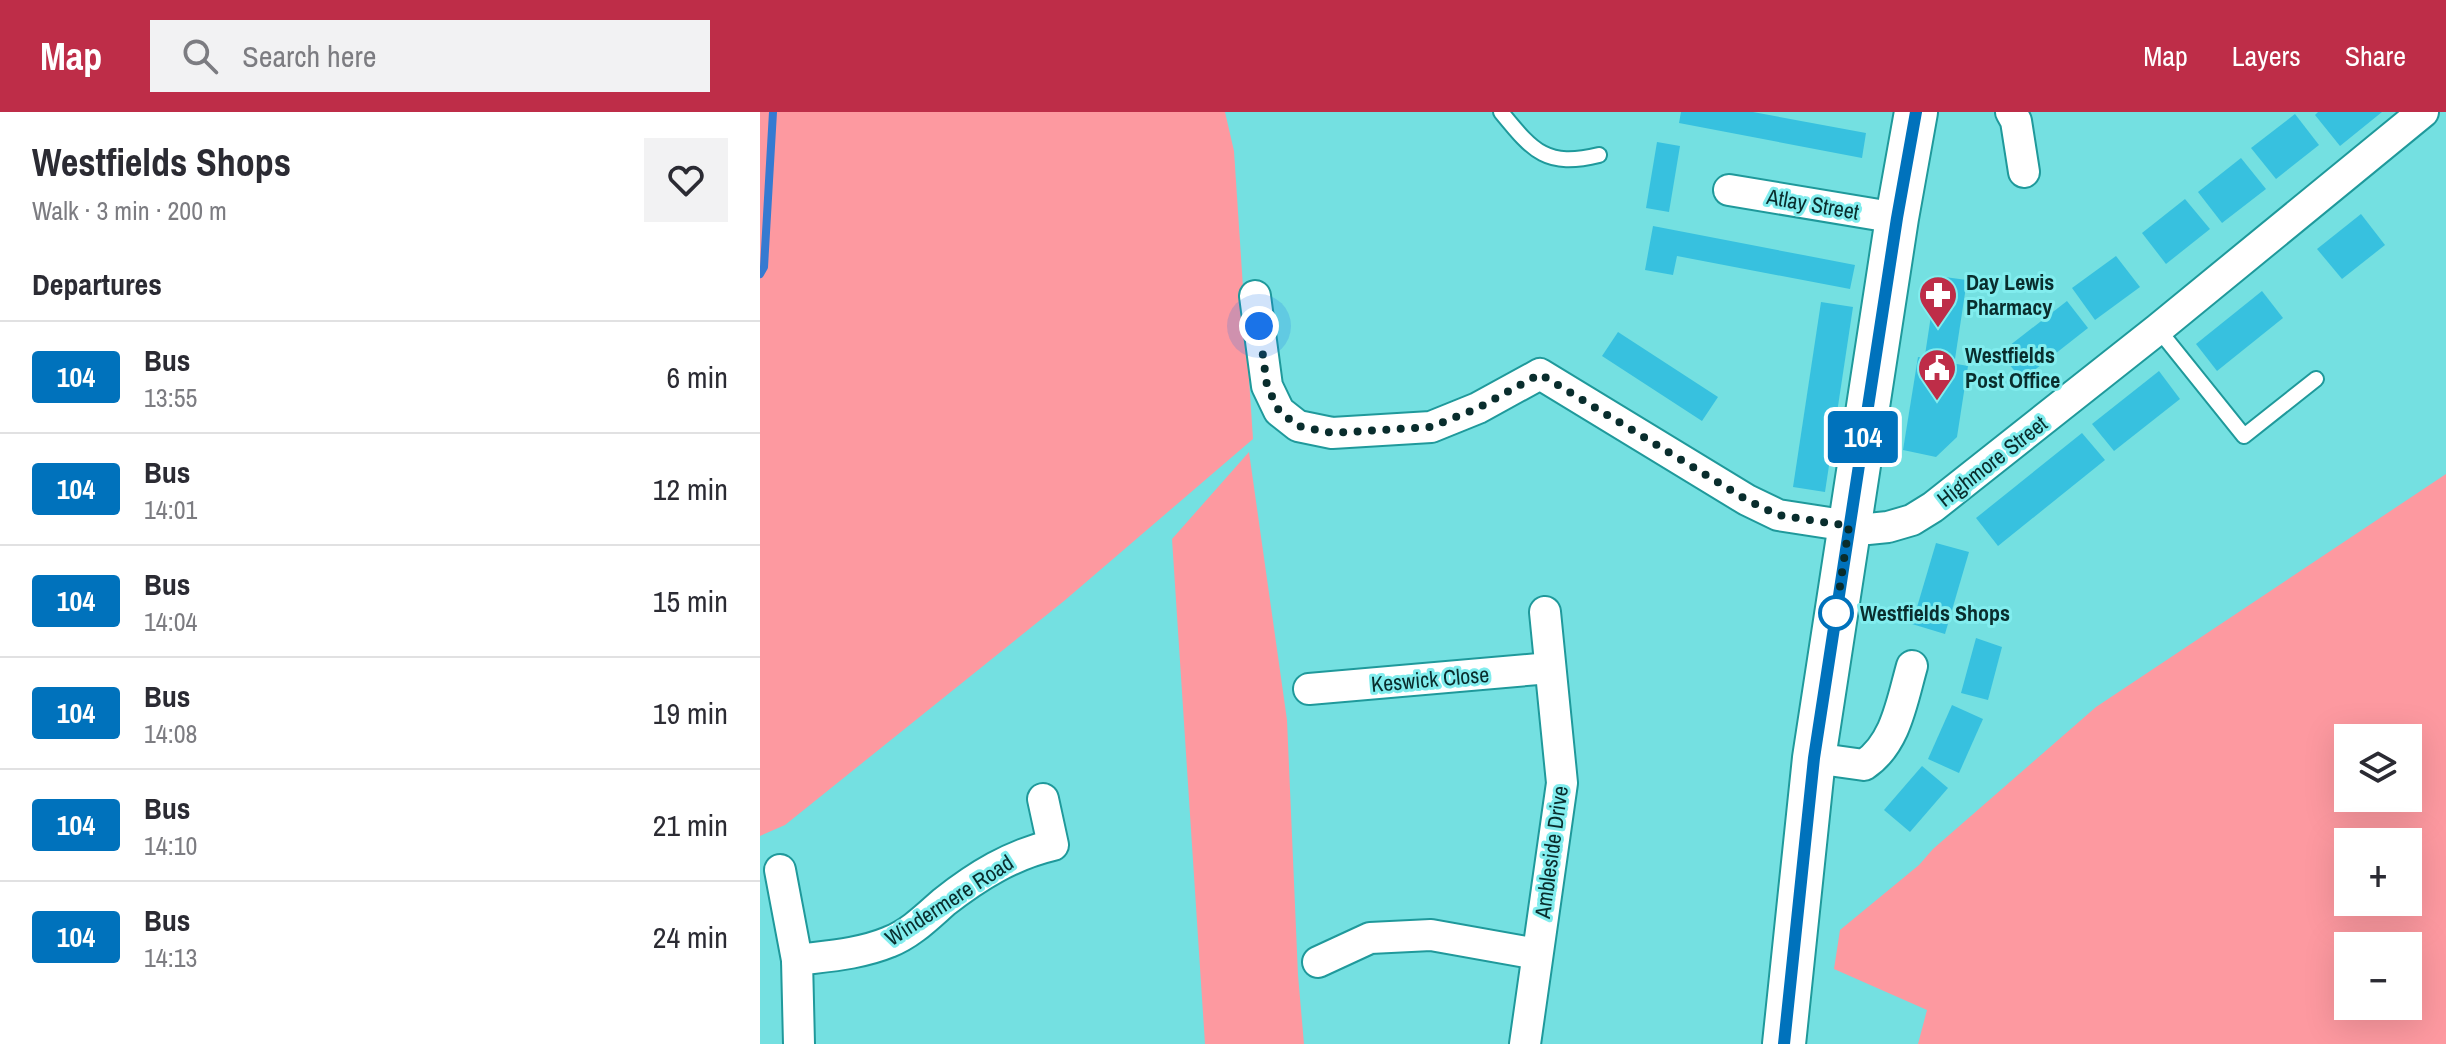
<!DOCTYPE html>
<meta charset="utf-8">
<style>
body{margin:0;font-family:"Archivo Narrow",sans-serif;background:#f2f2f3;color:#2b2b33;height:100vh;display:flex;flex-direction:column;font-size:30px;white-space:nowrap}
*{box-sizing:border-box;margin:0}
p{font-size:26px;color:#7c7c81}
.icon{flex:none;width:44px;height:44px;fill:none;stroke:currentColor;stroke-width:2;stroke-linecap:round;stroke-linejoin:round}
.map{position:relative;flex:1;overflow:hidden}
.details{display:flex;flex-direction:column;background:#fff;width:760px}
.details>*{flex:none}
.badge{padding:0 16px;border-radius:6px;font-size:28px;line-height:52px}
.tools{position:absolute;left:1574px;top:612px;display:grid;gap:16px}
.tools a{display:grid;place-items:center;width:88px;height:88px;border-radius:0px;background:#fff;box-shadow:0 8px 32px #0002;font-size:40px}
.you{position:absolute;width:40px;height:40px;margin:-20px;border:6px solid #fff;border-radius:50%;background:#1a73e8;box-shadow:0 0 0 12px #1a73e833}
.map>.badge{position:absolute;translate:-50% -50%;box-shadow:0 0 0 4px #fff}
h2{padding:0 32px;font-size:30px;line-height:72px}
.round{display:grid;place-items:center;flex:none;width:84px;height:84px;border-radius:0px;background:#f2f2f3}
.headline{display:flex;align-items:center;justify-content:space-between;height:136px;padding:0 32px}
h1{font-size:38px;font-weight:700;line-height:60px}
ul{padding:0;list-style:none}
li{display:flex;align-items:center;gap:24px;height:112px;padding:0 32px;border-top:2px solid #e1e1e2}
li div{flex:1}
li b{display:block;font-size:30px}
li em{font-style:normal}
li .badge{min-width:88px;font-weight:700;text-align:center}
header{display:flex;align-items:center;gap:48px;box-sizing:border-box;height:112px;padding:0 40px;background:#be2d48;color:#fff}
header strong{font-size:38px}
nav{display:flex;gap:44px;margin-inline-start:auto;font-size:28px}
.search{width:560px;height:72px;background:#f2f2f3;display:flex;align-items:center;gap:20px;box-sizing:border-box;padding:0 28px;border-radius:0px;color:#7c7c81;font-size:30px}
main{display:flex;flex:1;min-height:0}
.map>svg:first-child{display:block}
.green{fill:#fd99a0;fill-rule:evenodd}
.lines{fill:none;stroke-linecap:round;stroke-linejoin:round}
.stream{stroke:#367ad1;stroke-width:8}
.building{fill:#37c1df}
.lane-casing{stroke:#1f999b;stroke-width:18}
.street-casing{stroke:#1f999b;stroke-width:34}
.secondary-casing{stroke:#1f999b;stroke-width:46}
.lane{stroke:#fff;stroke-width:14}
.street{stroke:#fff;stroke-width:30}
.secondary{stroke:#fff;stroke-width:42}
.line-casing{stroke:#fff;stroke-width:18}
.line{stroke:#0072bc;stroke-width:12}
.walk{stroke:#092d2d;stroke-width:8;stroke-dasharray:0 14.4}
.stop-dot{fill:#fff;stroke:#0072bc;stroke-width:4}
.labels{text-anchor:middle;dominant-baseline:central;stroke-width:6;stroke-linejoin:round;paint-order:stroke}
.street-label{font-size:22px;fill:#092d2d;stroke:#82edee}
.poi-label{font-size:22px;font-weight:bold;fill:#092d2d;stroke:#82edee;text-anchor:start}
.stop-label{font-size:22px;font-weight:bold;fill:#092d2d;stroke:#82edee;text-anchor:start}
</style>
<header>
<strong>Map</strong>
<div class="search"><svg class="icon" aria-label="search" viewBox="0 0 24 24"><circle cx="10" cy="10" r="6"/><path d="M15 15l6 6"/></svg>Search here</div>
<nav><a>Map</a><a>Layers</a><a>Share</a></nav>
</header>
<main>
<section class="details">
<div class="headline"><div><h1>Westfields Shops</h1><p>Walk · 3 min · 200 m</p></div><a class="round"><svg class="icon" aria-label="heart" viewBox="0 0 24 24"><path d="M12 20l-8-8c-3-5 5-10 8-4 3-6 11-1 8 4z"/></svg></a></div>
<h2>Departures</h2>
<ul>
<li><span class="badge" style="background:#0072bc;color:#fff">104</span><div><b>Bus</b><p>13:55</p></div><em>6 min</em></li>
<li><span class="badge" style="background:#0072bc;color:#fff">104</span><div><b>Bus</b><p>14:01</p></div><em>12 min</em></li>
<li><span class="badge" style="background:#0072bc;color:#fff">104</span><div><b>Bus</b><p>14:04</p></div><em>15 min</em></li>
<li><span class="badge" style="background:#0072bc;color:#fff">104</span><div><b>Bus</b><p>14:08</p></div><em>19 min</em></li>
<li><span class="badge" style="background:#0072bc;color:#fff">104</span><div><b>Bus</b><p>14:10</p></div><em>21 min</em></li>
<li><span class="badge" style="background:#0072bc;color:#fff">104</span><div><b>Bus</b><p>14:13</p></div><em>24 min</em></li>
</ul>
</section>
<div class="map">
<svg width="1686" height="932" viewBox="0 0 1686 932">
<rect width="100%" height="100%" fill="#74e0e1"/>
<!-- green -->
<g class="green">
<polygon points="0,0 465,0 474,39 493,327 304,489 25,713 0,724"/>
<polygon points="489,340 527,608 538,863 544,932 445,932 412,427"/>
<path d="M 1686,362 L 1686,932 L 1158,932 L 1167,898 L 1074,857 L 1080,818 L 1159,753 L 1173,737 L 1336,595 ZM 1648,626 L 1648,686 L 1588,686 L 1588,626 ZM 1648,730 L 1648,790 L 1588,790 L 1588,730 ZM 1648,834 L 1648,894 L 1588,894 L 1588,834 Z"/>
</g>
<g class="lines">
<!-- stream -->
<polyline class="stream" points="0,162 4,155 13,0"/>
</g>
<!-- building -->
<g class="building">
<polygon points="921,0 993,0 1106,21 1102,46 919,11"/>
<polygon points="1558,0 1622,0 1580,34 1555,3"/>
<polygon points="1535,2 1559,33 1516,67 1491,36"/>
<polygon points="897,30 920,34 909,100 886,96"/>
<polygon points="1481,46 1506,77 1462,111 1438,80"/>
<polygon points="1425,87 1450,117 1406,152 1382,121"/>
<polygon points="1601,102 1625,133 1582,167 1557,137"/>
<polygon points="893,114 1095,153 1090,177 917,144 913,163 885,158"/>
<polygon points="1356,144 1380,175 1335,208 1312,176"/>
<polygon points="1177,164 1207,168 1195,247 1165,243"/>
<polygon points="1502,179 1523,206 1457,259 1436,232"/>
<polygon points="1307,189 1328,216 1262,268 1240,241"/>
<polygon points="1061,190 1093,195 1065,380 1033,375"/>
<polygon points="858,220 958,285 942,309 842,244"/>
<polygon points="1158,245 1208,254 1197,325 1176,345 1143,338"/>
<polygon points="1399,259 1420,287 1354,339 1332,312"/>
<polygon points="1322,321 1345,348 1238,434 1216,406"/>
<polygon points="1176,431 1209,440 1185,522 1152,512"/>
<polygon points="1216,526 1242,535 1228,588 1201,581"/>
<polygon points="1192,593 1223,607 1199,661 1168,647"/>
<polygon points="1162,654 1188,676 1150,720 1124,698"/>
</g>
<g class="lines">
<!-- lane casing -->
<g class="lane-casing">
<g id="lane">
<path d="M 741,0 C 773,39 786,56 839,43"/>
<polyline points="1398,217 1484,324 1556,267"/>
</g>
</g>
<!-- street casing -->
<g class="street-casing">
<g id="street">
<polyline points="1251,0 1256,9 1264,60"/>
<polyline points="969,78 1137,106"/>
<polyline points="495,184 507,274 519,299 538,314 572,321 671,315 718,296 780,262 987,388 1018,403 1108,417 1128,415 1152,408 1173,395 1398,217 1663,0"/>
<polyline points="549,577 790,556"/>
<path d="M 1054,646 L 1104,653 C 1136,632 1142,589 1152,554"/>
<polyline points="20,758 37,848 39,932"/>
<path d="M 37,848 C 68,844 100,842 129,830 C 150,822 167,805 184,790 C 217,764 251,743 293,733 L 283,687"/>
<polyline points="558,850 610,826 671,823 777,842"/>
<polyline points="765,932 802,671 785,500"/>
</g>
</g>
<!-- secondary casing -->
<g class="secondary-casing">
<polyline id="secondary" points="1024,932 1054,646 1137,106 1156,0"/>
</g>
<!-- lane -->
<use href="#lane" class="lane"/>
<!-- street -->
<use href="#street" class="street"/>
<!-- secondary -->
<use href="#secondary" class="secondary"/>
</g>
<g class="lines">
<!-- line casing -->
<g class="line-casing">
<polyline id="line" points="1024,932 1054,646 1137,106 1156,0"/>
</g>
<!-- line -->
<use href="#line" class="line"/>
<!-- walk -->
<polyline class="walk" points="499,214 507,274 519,299 538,314 572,321 671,315 718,296 780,262 987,388 1018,403 1089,414 1076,501"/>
</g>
<!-- icons -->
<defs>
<g id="pharmacy-pin" transform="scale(2)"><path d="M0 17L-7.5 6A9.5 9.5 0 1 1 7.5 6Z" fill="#be2d48" stroke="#82edee"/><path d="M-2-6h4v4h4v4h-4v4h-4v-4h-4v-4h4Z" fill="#fff"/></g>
<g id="civic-pin" transform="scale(2)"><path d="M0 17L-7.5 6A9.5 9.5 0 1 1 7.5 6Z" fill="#be2d48" stroke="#82edee"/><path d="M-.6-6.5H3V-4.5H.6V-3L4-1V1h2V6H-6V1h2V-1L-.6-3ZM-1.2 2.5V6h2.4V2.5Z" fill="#fff"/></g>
</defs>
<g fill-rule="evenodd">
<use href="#pharmacy-pin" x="1178" y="183"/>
<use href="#civic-pin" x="1177" y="256"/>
</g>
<!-- markers -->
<circle class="stop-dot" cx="1076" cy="501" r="16"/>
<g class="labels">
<!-- street labels -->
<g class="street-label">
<text transform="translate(1053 92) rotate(10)">Atlay Street</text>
<text transform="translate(1232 349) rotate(-38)">Highmore Street</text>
<text transform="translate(670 567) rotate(-5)">Keswick Close</text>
<text transform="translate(791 740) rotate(-82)">Ambleside Drive</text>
<text transform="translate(189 788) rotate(-33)">Windermere Road</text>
</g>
<!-- poi labels -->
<g class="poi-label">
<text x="1206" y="170">Day Lewis<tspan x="1206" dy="25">Pharmacy</tspan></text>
<text x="1205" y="243">Westfields<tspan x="1205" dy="25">Post Office</tspan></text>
</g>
<!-- stop labels -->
<g class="stop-label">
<text x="1100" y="501">Westfields Shops</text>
</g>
</g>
</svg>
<div class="tools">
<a><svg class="icon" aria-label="layers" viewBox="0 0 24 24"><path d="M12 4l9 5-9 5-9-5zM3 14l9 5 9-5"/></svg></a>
<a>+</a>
<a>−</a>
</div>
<div class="you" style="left:499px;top:214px"></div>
<b class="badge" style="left:1103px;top:325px;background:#0072bc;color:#fff">104</b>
</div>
</main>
